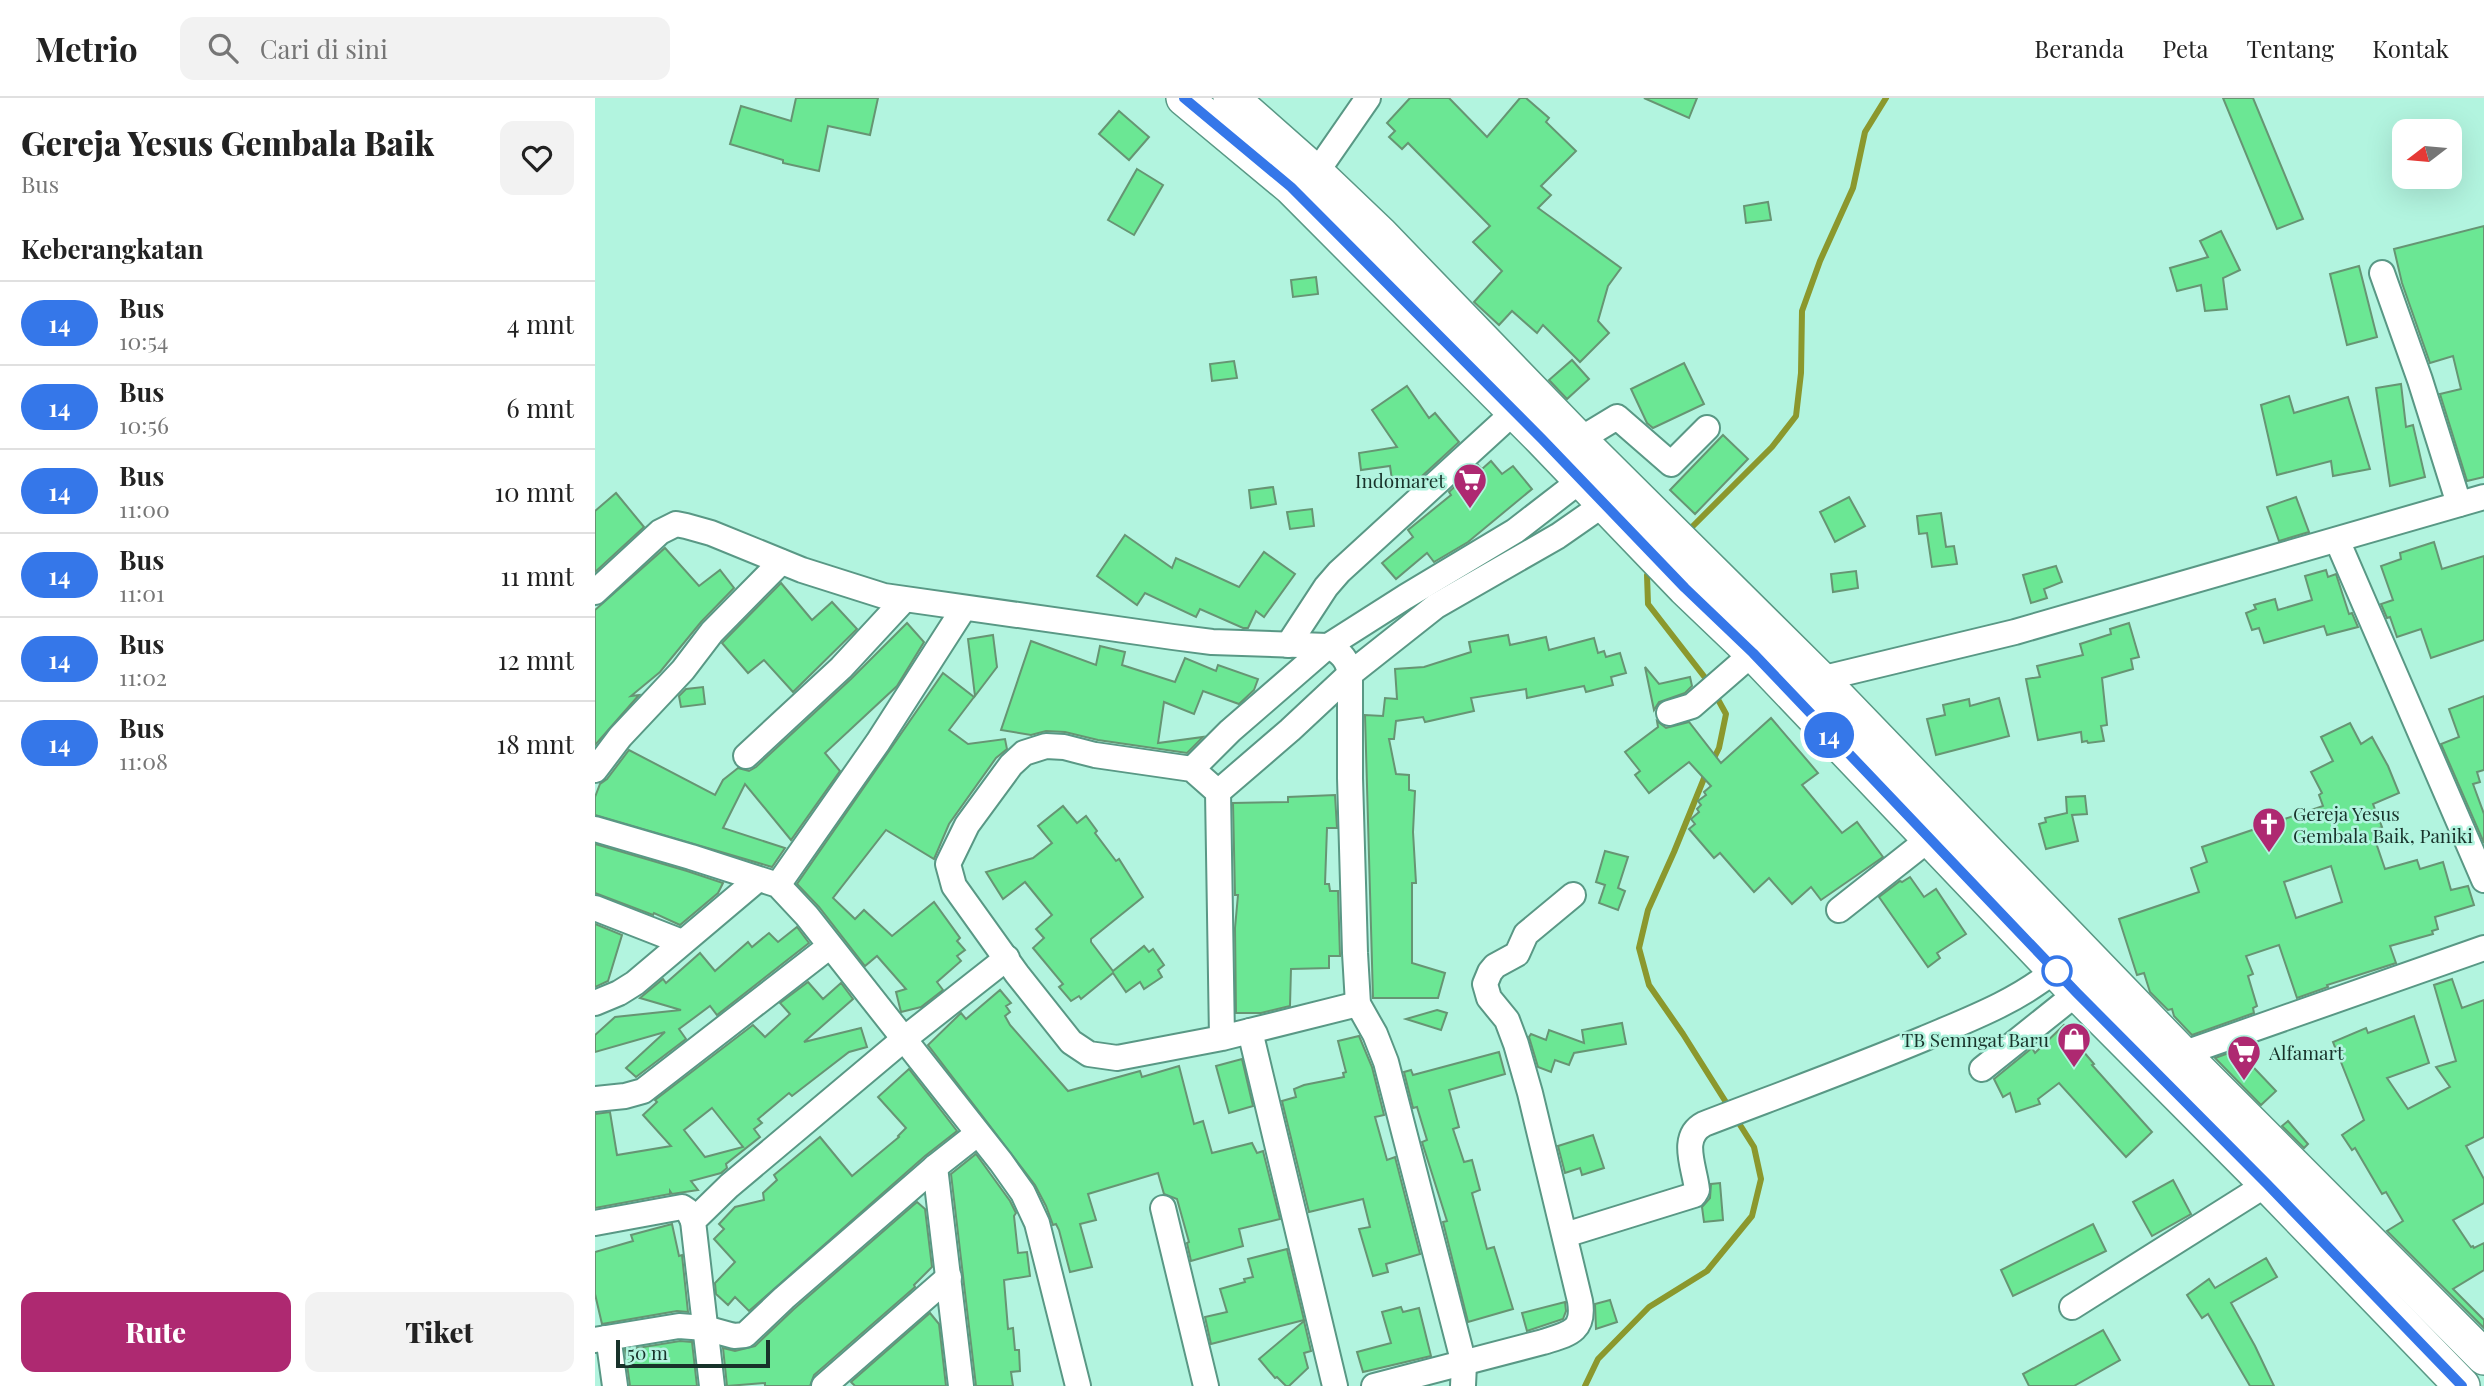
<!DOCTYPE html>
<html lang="id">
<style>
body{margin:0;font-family:"Playfair Display",serif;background:#f2f2f2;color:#222;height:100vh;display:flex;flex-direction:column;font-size:26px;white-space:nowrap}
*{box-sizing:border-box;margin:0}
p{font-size:23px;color:#767676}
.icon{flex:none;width:38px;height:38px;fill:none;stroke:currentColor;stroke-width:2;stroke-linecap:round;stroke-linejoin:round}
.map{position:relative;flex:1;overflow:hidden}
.details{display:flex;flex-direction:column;background:#fff;width:595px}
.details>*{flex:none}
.badge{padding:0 14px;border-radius:23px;font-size:24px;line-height:46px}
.needle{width:46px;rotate:254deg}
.controls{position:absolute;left:1797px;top:21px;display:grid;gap:14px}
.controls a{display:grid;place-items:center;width:70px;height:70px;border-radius:14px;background:#fff;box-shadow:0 7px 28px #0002;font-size:35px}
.scale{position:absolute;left:21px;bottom:18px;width:154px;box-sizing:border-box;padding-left:7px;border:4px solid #18322a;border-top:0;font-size:19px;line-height:24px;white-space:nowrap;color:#18322a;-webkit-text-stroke:5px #b2f4df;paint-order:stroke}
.map>.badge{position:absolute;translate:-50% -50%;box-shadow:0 0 0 4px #fff}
h2{padding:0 21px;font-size:26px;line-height:63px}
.round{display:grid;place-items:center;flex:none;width:74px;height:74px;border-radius:14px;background:#f2f2f2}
.head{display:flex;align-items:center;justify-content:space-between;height:119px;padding:0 21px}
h1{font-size:33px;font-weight:800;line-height:52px}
.primary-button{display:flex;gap:14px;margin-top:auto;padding:14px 21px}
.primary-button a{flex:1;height:80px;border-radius:14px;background:#ae2971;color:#fff;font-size:28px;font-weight:800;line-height:80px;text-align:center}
.primary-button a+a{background:#f2f2f2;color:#222}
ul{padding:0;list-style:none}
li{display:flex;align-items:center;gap:21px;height:84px;padding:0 21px;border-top:2px solid #e0e0e0}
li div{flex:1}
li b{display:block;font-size:26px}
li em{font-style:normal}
li .badge{min-width:77px;font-weight:700;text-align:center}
header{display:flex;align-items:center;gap:42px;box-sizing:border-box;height:98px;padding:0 35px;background:#fff;border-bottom:2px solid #e0e0e0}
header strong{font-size:33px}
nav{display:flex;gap:38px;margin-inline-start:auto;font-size:24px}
.search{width:490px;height:63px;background:#f2f2f2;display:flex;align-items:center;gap:18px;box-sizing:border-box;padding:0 24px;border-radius:14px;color:#767676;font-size:26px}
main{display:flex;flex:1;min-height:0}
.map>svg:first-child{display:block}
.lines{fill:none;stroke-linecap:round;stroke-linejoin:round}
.stream{stroke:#8b982d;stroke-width:6}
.building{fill:#6be794;stroke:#669573;stroke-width:2;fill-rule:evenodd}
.minor-casing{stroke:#599885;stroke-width:28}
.highway-casing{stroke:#599885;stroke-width:38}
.minor{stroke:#fff;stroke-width:24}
.highway{stroke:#fff;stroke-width:35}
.line-casing{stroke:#fff;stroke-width:16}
.line{stroke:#3577e9;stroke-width:10}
.stop-dot{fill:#fff;stroke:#3577e9;stroke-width:3.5}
.labels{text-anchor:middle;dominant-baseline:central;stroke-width:5;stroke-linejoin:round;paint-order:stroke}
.poi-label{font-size:19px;fill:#18322a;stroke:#b2f4df;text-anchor:end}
</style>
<header>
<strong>Metrio</strong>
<div class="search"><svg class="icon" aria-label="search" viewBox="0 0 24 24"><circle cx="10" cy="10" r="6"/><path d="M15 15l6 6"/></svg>Cari di sini</div>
<nav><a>Beranda</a><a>Peta</a><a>Tentang</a><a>Kontak</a></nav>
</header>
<main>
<section class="details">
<div class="head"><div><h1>Gereja Yesus Gembala Baik</h1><p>Bus</p></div><a class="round"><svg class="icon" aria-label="heart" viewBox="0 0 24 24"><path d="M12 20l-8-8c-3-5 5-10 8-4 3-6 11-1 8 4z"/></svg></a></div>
<h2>Keberangkatan</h2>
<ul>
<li><span class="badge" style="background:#3577e9;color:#fff">14</span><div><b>Bus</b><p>10:54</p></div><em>4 mnt</em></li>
<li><span class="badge" style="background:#3577e9;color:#fff">14</span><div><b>Bus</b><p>10:56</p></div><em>6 mnt</em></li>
<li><span class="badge" style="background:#3577e9;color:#fff">14</span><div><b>Bus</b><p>11:00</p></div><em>10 mnt</em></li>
<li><span class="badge" style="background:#3577e9;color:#fff">14</span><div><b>Bus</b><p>11:01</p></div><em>11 mnt</em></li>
<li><span class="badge" style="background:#3577e9;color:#fff">14</span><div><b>Bus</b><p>11:02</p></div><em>12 mnt</em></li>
<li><span class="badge" style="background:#3577e9;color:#fff">14</span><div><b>Bus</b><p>11:08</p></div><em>18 mnt</em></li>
</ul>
<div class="primary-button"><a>Rute</a><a>Tiket</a></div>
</section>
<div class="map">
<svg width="1889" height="1288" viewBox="0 0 1889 1288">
<rect width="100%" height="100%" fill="#b2f4df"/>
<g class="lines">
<!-- stream -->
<g class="stream">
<polyline points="1092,434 1177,349 1201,318 1206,275 1207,213 1225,163 1258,90 1270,34 1291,0"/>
<polyline points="1059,470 1052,477 1053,506 1115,586"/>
<polyline points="1117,664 1124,650 1131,616 1120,596"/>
<polyline points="1112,673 1079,754 1053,812 1044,850 1054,887 1088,936 1134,1009"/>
<polyline points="990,1288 1003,1261 1054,1209 1112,1173 1157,1118 1166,1081 1159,1049 1140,1019"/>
</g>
</g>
<!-- building -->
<g class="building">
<polygon points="201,0 283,0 275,37 233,28 224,73 188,65 188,62 135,46 146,8 196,23"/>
<polygon points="815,0 854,0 892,39 925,0 931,0 954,20 951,24 981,53 946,88 956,97 943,110 1026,170 1013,188 1003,223 1014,235 985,264 948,227 942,235 917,213 904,227 879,204 907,173 878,144 895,128 813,45 807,51 794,39 800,33 792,25"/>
<polygon points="1049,0 1102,0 1094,20"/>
<polygon points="1628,0 1658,0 1708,121 1682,131"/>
<polygon points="524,13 554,39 534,62 504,36"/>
<polygon points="542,71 568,87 539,137 513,122"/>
<polygon points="1173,104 1176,122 1151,125 1149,108"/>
<polygon points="1889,128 1889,379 1872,383 1845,296 1866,291 1858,258 1835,265 1807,185 1799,151"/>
<polygon points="1626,133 1645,172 1628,180 1632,211 1610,213 1606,187 1582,193 1575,170 1613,159 1605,143"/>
<polygon points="1764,168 1782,239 1752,247 1735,176"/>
<polygon points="721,179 723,196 698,199 696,182"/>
<polygon points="977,262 994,281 972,301 954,282"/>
<polygon points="639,263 642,280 617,283 615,266"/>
<polygon points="1089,265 1109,306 1058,330 1052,325 1036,291"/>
<polygon points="1806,286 1811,329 1818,327 1830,379 1795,388 1781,290"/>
<polygon points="812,288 834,320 840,315 864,344 826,379 797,382 795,368 766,372 764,355 802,349 777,312"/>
<polygon points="1694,298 1699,315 1753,299 1775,371 1738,378 1736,363 1682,377 1666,307"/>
<polygon points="1128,337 1153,361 1100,416 1075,392"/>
<polygon points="896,363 907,376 918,368 937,391 873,444 839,464 832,455 801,481 787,465 818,439 813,432 856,397 854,394 883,367 887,371"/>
<polygon points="678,389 681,406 656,410 654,392"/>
<polygon points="21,395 49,429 0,474 0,413"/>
<polygon points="1254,399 1270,428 1240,444 1225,414"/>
<polygon points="1701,399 1714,434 1684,443 1672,409"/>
<polygon points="717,411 719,428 695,431 692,414"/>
<polygon points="1346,415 1351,449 1359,448 1362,466 1337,469 1332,435 1324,436 1322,418"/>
<polygon points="530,437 577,470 581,460 644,489 669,454 700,476 669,519 661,513 653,530 648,530 605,511 601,519 550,495 542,507 502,478"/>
<polygon points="1839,444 1847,471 1889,458 1889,542 1836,560 1826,531 1802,539 1795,519 1792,520 1786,506 1798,502 1786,468 1806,461 1805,455"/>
<polygon points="70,450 104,488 125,472 139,490 106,524 65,574 36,598 44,597 0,647 0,512"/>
<polygon points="1461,468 1467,484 1449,491 1452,500 1436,505 1428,477"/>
<polygon points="1731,472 1733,479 1741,476 1754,516 1757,515 1763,529 1732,537 1729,528 1669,545 1664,530 1657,532 1651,515 1661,511 1659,507 1680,501 1683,512 1717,502 1710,478"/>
<polygon points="1261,473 1263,490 1238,494 1236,476"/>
<polygon points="186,485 217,522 237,504 262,531 198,594 169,562 153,575 127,545"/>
<polygon points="312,525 329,544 302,588 230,655 245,673 196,742 150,686 128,730 190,750 177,769 0,717 0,699 5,686 12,681 34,652 120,697 128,682 143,670 154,673 161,669 256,581"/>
<polygon points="1534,525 1544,559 1536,561 1538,571 1507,580 1512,627 1506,628 1509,643 1493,645 1492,643 1487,644 1486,634 1443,642 1431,581 1445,579 1442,568 1488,557 1485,546 1516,536 1515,531"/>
<polygon points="398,537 402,569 380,598 373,541"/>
<polygon points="913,537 915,547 951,539 954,552 999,540 1003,555 1009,553 1011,559 1025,555 1031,575 1016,579 1018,587 991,594 989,588 932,600 931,591 876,600 879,613 830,624 828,619 801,623 799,641 794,641 801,676 814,677 814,692 820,693 818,734 821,785 817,785 817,865 850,875 843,900 778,900 770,617 788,618 790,600 802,601 800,571 829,569 876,554 874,544"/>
<polygon points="436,543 501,567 505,548 530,554 527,567 580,584 590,560 621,573 623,567 663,581 659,592 644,606 608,593 599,616 569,604 563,645 608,639 592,655 503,642 470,634 451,633 436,637 406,632"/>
<polygon points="1050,569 1064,586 1095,579 1097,588 1090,595 1064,604 1059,612"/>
<polygon points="348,575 379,599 354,632 373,646 410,641 412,651 401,660 354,726 339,761 291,732 238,800 260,821 269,812 297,838 339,804 365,840 362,843 370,852 362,858 366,863 342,884 348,892 326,909 306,914 301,894 311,891 282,858 270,868 224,809 202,786"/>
<polygon points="108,589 110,606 86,609 84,598 91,591"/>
<polygon points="1889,598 1889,672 1882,674 1885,684 1878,686 1889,716 1889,745 1846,646 1864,639 1854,611"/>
<polygon points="1404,600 1414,638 1341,657 1332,621 1350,617 1348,607 1374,601 1375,608"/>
<polygon points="1176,620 1223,675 1207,687 1247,735 1262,724 1288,759 1226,802 1216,789 1197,806 1174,780 1159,794 1125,755 1119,760 1094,731 1100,726 1096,721 1104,714 1102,711 1106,707 1103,703 1111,697 1109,694 1116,688 1094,664 1054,695 1040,677 1045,673 1030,654 1063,629 1062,623 1071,630 1094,624 1126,665"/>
<path d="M 1755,625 L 1766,646 L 1777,639 L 1793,668 L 1804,695 L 1778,706 L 1787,729 L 1777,733 L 1790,771 L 1822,762 L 1825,771 L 1848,764 L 1856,792 L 1873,788 L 1879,807 L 1840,819 L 1843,831 L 1837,833 L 1838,836 L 1795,848 L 1801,865 L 1732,887 L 1733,889 L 1702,900 L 1684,847 L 1651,858 L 1658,876 L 1653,878 L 1662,908 L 1658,910 L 1659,915 L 1597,937 L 1579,918 L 1577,911 L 1573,912 L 1555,894 L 1549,875 L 1542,877 L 1524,821 L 1604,794 L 1596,770 L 1612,764 L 1607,749 L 1728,708 L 1724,697 L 1727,695 L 1716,674 L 1738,663 L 1726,639 ZM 1736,768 L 1747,804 L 1701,820 L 1689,784 Z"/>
<polygon points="740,697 742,730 732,730 730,786 734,786 735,793 743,793 745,858 734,858 734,870 696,871 695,908 666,915 641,915 640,830 643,797 640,797 638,705 693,704 693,699"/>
<polygon points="1490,698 1492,716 1477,717 1483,743 1451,751 1444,726 1451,724 1450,720 1472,715 1471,699"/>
<polygon points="468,708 482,725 491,718 502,733 500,735 521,763 524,761 548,799 496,841 496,844 518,873 549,848 554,854 558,851 569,867 563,872 567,879 549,891 545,884 531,894 518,875 486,901 484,898 476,903 464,889 468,886 438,850 449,840 441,831 457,817 430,784 408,801 391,774 438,760 457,745 443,728"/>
<polygon points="0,746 92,773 128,785 123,795 85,827 59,815 58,817 0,795"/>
<polygon points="1010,753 1033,759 1023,790 1030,793 1023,812 1004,805 1010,787 1001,784"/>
<polygon points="1315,779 1329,799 1341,791 1371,836 1342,855 1345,860 1333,869 1284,799 1305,783 1307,784"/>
<polygon points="0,826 27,837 13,883 0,889"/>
<polygon points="202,829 214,845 122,917 115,908 84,931 91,941 41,979 31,970 70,934 0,954 0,937 20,919 86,912 45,900 68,881 71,885 105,855 120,873 153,844 157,849 174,835 183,844"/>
<polygon points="1857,881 1867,910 1889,902 1889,1039 1871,1048 1889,1081 1889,1105 1858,1122 1876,1149 1878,1148 1879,1150 1889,1145 1889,1172 1858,1191 1889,1222 1889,1230 1792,1133 1808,1123 1791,1094 1787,1096 1760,1050 1757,1052 1747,1037 1769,1022 1738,944 1771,930 1773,935 1819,918 1834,965 1792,980 1813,1011 1855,989 1841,969 1861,963 1839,887"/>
<path d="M 213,884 L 228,901 L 246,885 L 258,901 L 209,944 L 266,930 L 272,949 L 254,954 L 197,998 L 194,995 L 163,1021 L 167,1025 L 159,1031 L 165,1039 L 131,1066 L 132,1070 L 126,1075 L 96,1083 L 103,1092 L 77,1096 L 75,1093 L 75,1096 L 0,1110 L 0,1016 L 15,1014 L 22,1057 L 76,1048 L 48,1017 L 62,1004 L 60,1002 L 158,927 L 170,939 L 195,916 L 185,905 ZM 117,1010 L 148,1049 L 110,1059 L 89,1032 Z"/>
<polygon points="405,892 416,905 411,908 415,914 410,918 415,927 473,993 545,973 547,979 584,968 599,1026 608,1023 617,1055 657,1045 662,1055 668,1053 685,1121 644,1131 648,1148 596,1163 592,1145 594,1144 582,1101 569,1096 563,1075 493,1096 501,1122 485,1126 497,1169 475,1174 464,1132 461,1126 458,1127 451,1108 440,1087 333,947 366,915 371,921"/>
<polygon points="842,912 852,915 846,932 811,921"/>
<polygon points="1027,925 1031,946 979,955 974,967 960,962 956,974 943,969 934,939 936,936 951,942 954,932 989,945 987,932"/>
<polygon points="1469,927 1485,943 1482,946 1499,966 1497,967 1557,1034 1531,1059 1464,985 1443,1001 1445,1006 1421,1014 1415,995 1408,999 1399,981 1437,950 1440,955"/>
<polygon points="764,938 777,969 789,1017 780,1019 792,1062 800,1059 825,1156 791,1166 793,1174 778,1178 764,1131 775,1129 768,1101 714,1114 687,1003 701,999 699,991 709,987 749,979 748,975 751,974 743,943"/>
<polygon points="1642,952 1681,993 1666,1007 1620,960"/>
<polygon points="904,954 910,976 854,992 864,1029 858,1031 869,1064 877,1062 885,1092 877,1095 892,1151 899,1149 918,1211 873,1224 848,1124 852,1123 827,1044 832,1042 822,1009 818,1010 809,974 816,972 818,977"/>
<polygon points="647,961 658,1008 634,1015 621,968"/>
<polygon points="314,971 362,1033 330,1058 154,1213 140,1199 133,1207 121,1196 120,1185 140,1164 119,1141 129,1131 124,1126 140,1109 169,1102 168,1095 182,1082 179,1077 225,1039 257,1078 304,1039 303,1038 311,1030 283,999"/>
<polygon points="1693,1023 1713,1046 1709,1050 1687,1028"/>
<polygon points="998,1037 1009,1070 987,1077 985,1070 970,1075 963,1048"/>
<polygon points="381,1056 415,1103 421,1115 419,1118 423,1155 432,1154 435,1178 409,1182 413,1231 418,1230 420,1252 424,1252 425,1273 416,1274 418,1288 381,1288 356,1076"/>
<polygon points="1578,1082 1596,1116 1557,1138 1538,1104"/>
<polygon points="1125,1085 1128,1122 1109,1124 1107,1109 1115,1100 1116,1086"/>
<polygon points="322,1104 330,1111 337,1169 319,1187 320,1189 219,1277 215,1288 170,1288 170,1285 132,1288 128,1250 140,1253 160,1248 199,1211"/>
<polygon points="77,1126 84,1158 87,1157 93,1214 82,1213 7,1226 0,1196 0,1154 38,1143 36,1137"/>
<polygon points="1498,1126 1511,1153 1418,1198 1406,1172"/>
<polygon points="692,1151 709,1222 616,1246 610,1219 632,1214 625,1191 650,1184 649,1181 658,1179 653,1161"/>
<polygon points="1671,1160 1682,1179 1636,1205 1660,1248 1679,1288 1655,1288 1613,1216 1607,1220 1592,1197 1614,1181 1620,1190"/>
<polygon points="1015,1202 1022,1224 1001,1231 1000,1206"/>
<polygon points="970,1204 971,1213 968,1221 932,1233 927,1215"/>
<polygon points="806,1209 808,1214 824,1210 836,1258 768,1274 762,1254 796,1245 787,1214"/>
<polygon points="335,1215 344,1226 351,1288 260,1288 256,1284"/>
<polygon points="709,1223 716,1253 709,1255 713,1270 694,1288 691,1288 682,1279 680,1280 664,1261"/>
<polygon points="1508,1232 1525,1262 1479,1288 1434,1288 1428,1276"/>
<polygon points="85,1243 97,1244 102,1288 35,1288 30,1252"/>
</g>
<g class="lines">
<!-- minor casing -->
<g class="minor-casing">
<g id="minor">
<polyline points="721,75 773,0"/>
<polyline points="1787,175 1825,282 1864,406"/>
<polyline points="984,342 1022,319 1076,366 1112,330"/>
<polyline points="1742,442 1889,782"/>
<path d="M 0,494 L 65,434 L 81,426 L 91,428 L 116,435 L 207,472 L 289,498 L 578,539 L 617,544 L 733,548 C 746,554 753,562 755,576 L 755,680 L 760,855 L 763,906 L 780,936 L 791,964 L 869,1266 L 868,1288"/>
<polyline points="693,547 731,489 744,474 919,314"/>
<polyline points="1225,581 1420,534 1889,399"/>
<polyline points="1074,615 1097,608 1158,555"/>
<polyline points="151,658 246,570 309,502"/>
<polyline points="597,671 635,633 733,548 810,499 920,433 986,382"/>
<polyline points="0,672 25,639 88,572 117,534 186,464"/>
<polyline points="623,694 695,632 755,576 841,508 963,438 1009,406"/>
<polyline points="0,731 96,759 183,787 212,818 406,1064 428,1095 442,1125 483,1288"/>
<polyline points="183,787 283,644 369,510"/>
<polyline points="0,810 87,844"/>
<polyline points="1244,812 1334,741"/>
<polyline points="0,905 24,895 40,885 162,782"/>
<polyline points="655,933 740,1288"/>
<polyline points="627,940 623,694 597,671 500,657 469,649 451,648 429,655 416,667 372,727 353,766 359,788 422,876 476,944 494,956 522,960 627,940 763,906"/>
<polyline points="1587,956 1889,850"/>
<polyline points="1387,971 1482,895"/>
<polyline points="0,1001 30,998 48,993 235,848"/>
<polyline points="340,1069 366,1288"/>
<polyline points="568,1110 611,1288"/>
<polyline points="0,1125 87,1109 93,1113 98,1123"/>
<path d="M 970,1137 L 1099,1097 L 1102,1092 C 1100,1070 1084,1039 1109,1026 C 1182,998 1256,971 1328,941 C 1375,921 1421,904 1460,872"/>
<polyline points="1477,1209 1672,1086"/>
<polyline points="11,1240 15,1252 20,1288"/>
<polyline points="0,1242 84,1228 110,1230 139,1238 150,1237 189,1200 340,1069 382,1036"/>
<polyline points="117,1288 98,1123 134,1088 309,941 412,860"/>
<polyline points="229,1288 354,1179"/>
<path d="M 779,1288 L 948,1244 C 973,1236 990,1234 985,1203 L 935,995 L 921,946 L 912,922 L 894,900 L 890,886 L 895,874 L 900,868 L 922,856 L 931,836 L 978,797"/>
</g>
</g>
<!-- highway casing -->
<g class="highway-casing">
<g id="highway">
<polyline points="589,0 696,89 947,341 1090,490 1158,555 1482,895 1672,1086 1867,1288"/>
<polyline points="636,0 721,75 785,136 984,342 1225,581 1587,956 1889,1259"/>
</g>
</g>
<!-- minor -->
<use href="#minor" class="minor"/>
<!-- highway -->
<use href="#highway" class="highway"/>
</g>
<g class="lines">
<!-- line casing -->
<g class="line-casing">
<polyline id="line" points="589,0 696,89 947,341 1090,490 1158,555 1482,895 1672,1086 1867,1288"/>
</g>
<!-- line -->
<use href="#line" class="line"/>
</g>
<!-- icons -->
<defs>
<g id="supermarket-pin" transform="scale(1.75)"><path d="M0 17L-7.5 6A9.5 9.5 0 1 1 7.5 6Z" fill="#ae2971" stroke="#b2f4df"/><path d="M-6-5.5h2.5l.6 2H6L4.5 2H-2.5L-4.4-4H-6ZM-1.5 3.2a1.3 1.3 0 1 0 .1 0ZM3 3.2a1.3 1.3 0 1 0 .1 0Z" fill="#fff"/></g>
<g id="church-pin" transform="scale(1.75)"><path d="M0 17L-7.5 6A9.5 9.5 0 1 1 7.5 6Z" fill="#ae2971" stroke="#b2f4df"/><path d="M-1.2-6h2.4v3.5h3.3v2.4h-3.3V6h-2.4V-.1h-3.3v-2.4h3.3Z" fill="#fff"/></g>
<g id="shop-pin" transform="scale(1.75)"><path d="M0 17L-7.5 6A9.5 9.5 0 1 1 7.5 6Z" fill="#ae2971" stroke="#b2f4df"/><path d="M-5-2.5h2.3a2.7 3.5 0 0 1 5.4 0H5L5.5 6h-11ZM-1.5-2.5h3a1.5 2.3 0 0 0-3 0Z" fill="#fff"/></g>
</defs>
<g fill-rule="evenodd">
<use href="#supermarket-pin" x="875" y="382"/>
<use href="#church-pin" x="1674" y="726"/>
<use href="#shop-pin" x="1479" y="941"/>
<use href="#supermarket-pin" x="1649" y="954"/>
</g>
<!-- markers -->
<circle class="stop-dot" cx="1462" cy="873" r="14"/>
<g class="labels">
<!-- poi labels -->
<g class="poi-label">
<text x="850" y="382">Indomaret</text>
<text x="1698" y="715" text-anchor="start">Gereja Yesus<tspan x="1698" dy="22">Gembala Baik, Paniki</tspan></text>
<text x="1454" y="941">TB Semngat Baru</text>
<text x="1674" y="954" text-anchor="start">Alfamart</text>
</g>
</g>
</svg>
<div class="controls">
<a><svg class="needle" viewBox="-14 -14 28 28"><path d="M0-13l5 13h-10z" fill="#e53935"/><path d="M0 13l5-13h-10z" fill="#767676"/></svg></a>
</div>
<div class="scale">50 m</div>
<b class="badge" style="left:1234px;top:637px;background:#3577e9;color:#fff">14</b>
</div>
</main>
